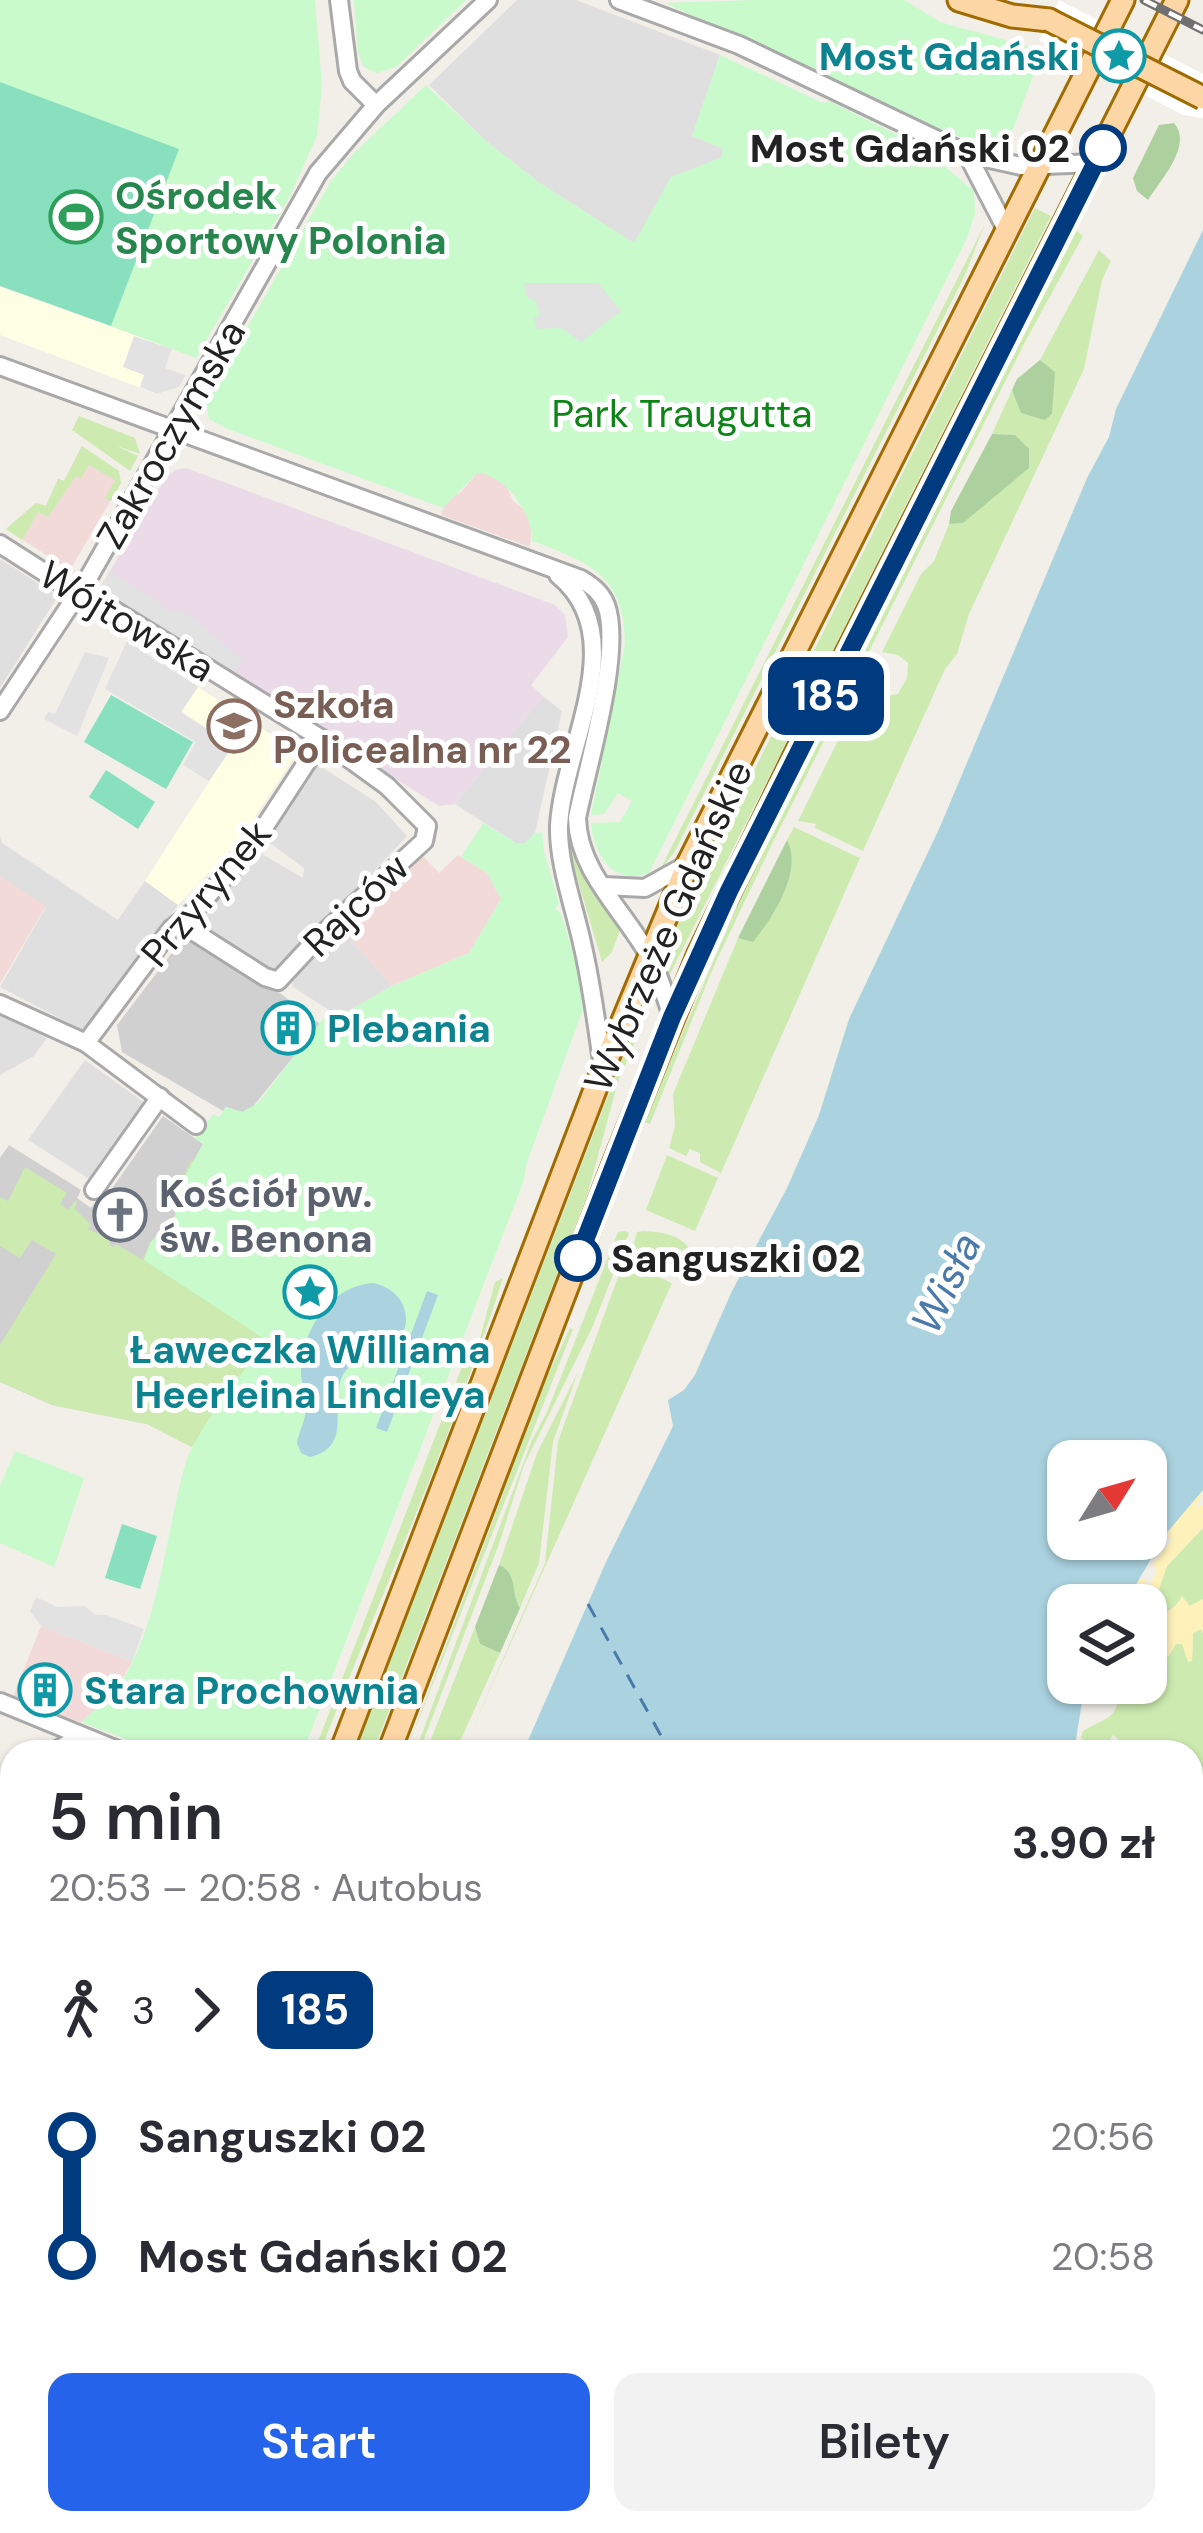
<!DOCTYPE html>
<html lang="pl">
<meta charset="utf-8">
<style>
body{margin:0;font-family:"DM Sans",sans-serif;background:#f2f2f3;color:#2b2b33;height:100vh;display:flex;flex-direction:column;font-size:45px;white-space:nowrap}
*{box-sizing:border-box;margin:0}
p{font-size:39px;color:#7c7c81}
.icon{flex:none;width:66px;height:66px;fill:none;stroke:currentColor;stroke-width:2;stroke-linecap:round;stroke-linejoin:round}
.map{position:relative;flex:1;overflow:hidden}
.details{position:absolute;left:0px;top:1740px;width:1203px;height:795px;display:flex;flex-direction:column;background:#fff;border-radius:36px 36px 0 0;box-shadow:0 3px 9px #0004}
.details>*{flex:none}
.badge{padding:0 24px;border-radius:18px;font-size:42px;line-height:78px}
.needle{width:78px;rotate:53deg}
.tools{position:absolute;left:1047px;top:1440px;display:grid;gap:24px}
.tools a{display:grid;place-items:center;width:120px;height:120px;border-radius:24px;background:#fff;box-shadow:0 3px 9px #0004;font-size:60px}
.map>.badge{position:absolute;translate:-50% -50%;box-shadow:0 0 0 6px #fff}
.legs{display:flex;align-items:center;gap:18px;height:132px;padding:0 48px;font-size:39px}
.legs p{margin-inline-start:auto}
.headline{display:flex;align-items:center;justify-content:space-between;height:204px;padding:0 48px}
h1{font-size:66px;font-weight:600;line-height:90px}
.primary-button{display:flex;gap:24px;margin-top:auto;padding:24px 48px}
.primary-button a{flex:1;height:138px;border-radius:24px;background:#2563eb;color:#fff;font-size:48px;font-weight:600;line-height:138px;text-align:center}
.primary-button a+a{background:#f2f2f3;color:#2b2b33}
ul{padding:0 48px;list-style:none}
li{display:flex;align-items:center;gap:42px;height:120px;font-size:45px}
li i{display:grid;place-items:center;width:18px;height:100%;margin:0 15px;background:currentColor}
li i::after{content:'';width:30px;height:30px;margin:-15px;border:9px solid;border-radius:50%;background:#fff}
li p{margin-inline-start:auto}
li:first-child i{background:linear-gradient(#0000 50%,currentColor 0)}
li:last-child i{background:linear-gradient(currentColor 50%,#0000 0)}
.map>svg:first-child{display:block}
.residential{fill:#e0dfdf}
.commercial{fill:#f2dad9}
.industrial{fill:#ebdbe8}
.education{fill:#ffffe5}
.religious{fill:#d0d0d0}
.grass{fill:#cdebb0;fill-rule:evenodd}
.forest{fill:#add19e}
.sand{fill:#fff1ba}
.park{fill:#c8facc}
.pitch{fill:#88e0be}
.parking{fill:#e2e2e2}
.water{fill:#aad3df;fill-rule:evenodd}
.pier{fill:#fff}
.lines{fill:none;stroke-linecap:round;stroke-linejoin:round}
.ferry{stroke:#4a7aab;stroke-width:3;stroke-dasharray:15 12;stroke-linecap:butt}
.minor-casing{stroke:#a9a9a9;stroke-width:22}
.major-casing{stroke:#a06b00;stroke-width:27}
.minor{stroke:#fff;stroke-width:16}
.major{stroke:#fcd6a4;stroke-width:21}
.tram{stroke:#707070;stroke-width:3}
.rail-casing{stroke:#707070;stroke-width:9}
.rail{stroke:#fff;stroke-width:4.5;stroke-dasharray:14;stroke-linecap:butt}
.major-bridge-casing{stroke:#a06b00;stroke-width:27;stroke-linecap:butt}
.major-bridge{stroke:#fcd6a4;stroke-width:21}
.line-1-casing{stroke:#fff;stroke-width:27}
.line-1{stroke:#003b80;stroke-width:18}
.stop-1-dot{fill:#fff;stroke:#003b80;stroke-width:6}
.labels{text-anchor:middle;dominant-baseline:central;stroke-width:10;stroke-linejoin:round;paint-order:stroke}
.culture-label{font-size:39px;font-weight:bold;fill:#0d838f;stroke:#fff;text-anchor:start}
.stop-label{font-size:39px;font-weight:bold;fill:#222;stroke:#fff;text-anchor:end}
.leisure-label{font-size:39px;font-weight:bold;fill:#27864d;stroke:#fff;text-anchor:start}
.park-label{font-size:39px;fill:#0c8416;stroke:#fff}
.street-label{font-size:39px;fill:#222;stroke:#fff}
.education-label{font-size:39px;font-weight:bold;fill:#785e54;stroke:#fff;text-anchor:start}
.worship-label{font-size:39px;font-weight:bold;fill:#5b616d;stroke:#fff;text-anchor:start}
.water-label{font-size:42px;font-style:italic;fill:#4a7aab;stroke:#fff}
</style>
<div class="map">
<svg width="1203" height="2533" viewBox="0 0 1203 2533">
<rect width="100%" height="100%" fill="#f2efe9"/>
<!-- residential -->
<g class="residential">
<polygon points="517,0 576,0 720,55 692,136 724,149 722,157 634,243 541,184 486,141 429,85"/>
<polygon points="0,559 58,596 0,688"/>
<polygon points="543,696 562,711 535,833 526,843 516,843 455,804"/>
<polygon points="317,764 376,802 407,836 281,969 266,970 198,926 198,921 257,855 262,854 303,878 304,868 267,841"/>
<polygon points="0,837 2,843 118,920 145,881 178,905 86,1032 0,987 46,907 0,876"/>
<polygon points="340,928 392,986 345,1013 329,1010 293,987 292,980"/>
<polygon points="0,1015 47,1038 34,1056 0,1075"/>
<polygon points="85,1060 145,1103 91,1180 28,1140"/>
</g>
<!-- commercial -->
<g class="commercial">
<polygon points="82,446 121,483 70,570 6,529 36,503 46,506 58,479 64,481"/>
<polygon points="485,472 505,482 513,501 526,511 532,525 530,547 441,515 445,502 462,491 477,473"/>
<polygon points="421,854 439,873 458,855 487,873 501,899 469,953 392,986 340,928"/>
<polygon points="0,876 46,906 0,984"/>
<polygon points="41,1626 132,1662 114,1693 81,1722 12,1699"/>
</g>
<!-- industrial -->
<polygon class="industrial" points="186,468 555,605 565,615 568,637 531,685 543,696 455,804 439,806 102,594 100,588 164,480 175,470"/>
<!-- education -->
<g class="education">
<polygon points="0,286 172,349 165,368 186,375 179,387 157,394 0,335"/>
<polygon points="198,687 298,752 238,842 178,905 145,881 232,746 181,711"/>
</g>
<!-- religious -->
<g class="religious">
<polygon points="187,933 280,993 320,1024 251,1109 242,1112 226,1107 223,1111 122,1052 117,1025"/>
<polygon points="163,1116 203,1144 171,1202 176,1215 150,1243 192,1447 147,1424 52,1405 0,1382 0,1158 9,1145 81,1190 77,1198 91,1208 106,1187 111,1190"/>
</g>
<!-- grass -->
<g class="grass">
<polygon points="1035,208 1051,216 665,984 660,963 689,901"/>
<polygon points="985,224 964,277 675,851 659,872"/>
<polygon points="1076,230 1083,236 1025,342 773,842 713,968 650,1124 644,1122 747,883"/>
<polygon points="1099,250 1111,261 1102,280 1084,369 969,614 957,654 945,669 863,851 815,828 816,824 798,821 875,666 872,690 885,696 898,694 907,678 908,663 898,655 882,652 921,574 934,561 949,524 963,523 1015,435 992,434 1012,390 1022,413 1055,372 1040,360"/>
<polygon points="79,416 135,438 140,454 117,446 138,456 130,471 72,430"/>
<polygon points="82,446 119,471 121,483 111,501 105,498 115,480 89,465 80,479 76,476 48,517 38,512 22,540 6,529 36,503 46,506 58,479 64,481"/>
<path d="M 577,587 C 602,600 603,629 603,655 L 570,811 C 568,860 593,889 621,927 L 612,952 L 602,962 L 567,844 L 565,819 L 600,640 L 593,608 Z"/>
<path d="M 794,827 L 860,858 L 721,1173 L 700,1162 L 700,1153 L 690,1149 L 686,1156 L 669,1148 L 675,1126 L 673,1094 L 738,938 L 753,941 C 772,919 804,870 787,840 Z"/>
<polygon points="647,995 641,1028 618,1082 587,1196 373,1752 355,1752"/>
<polygon points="667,1155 718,1178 695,1231 646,1210"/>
<path d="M 191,1161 L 250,1182 L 266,1340 L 192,1447 L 147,1424 L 52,1405 L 0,1382 L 0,1345 L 56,1254 L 32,1240 L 20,1258 L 0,1246 L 0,1197 L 8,1201 L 25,1167 L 67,1193 L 60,1204 L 68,1210 L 77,1199 L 75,1209 L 91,1225 L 88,1229 L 112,1240 L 109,1244 L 113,1247 L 116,1244 L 143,1260 L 150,1243 L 176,1215 L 171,1202 ZM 235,1264 L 235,1319 L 166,1274 Z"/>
<polygon points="625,1231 629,1233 593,1326 524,1465 499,1544 419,1752 415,1752 532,1440 547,1412 618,1232"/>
<path d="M 644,1231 C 660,1232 678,1234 688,1247 L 680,1271 L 673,1273 L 631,1255 L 637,1232 Z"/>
<polygon points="627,1263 672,1283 468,1739 545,1563 558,1441 622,1266"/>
<path d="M 503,1278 C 451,1440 381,1594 320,1752 L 314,1752 L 465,1359 L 480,1338 L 495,1282 Z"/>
<polygon points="570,1328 573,1329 406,1752 546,1379"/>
<path d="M 578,1372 L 553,1442 L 539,1563 L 520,1608 C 510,1593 519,1573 499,1565 L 537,1453 Z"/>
<polygon points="1203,1528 1203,1599 1190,1606 1177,1605 1162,1615 1148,1614 1146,1618 1146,1605 1138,1605 1143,1598 1153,1603 1167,1566"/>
<path d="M 1160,1618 L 1167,1626 L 1164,1639 L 1182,1644 L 1192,1661 L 1193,1633 L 1201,1629 L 1203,1633 L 1203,2191 L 1199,2190 L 1191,2158 L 1197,2155 L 1191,2145 L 1191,1996 L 1200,1972 L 1191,1967 L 1191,1752 L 1115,1752 L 1122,1742 L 1113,1735 L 1104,1752 L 1094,1752 L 1095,1747 L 1081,1738 L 1083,1731 C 1108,1715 1120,1722 1118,1683 L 1146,1683 L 1146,1676 L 1152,1683 L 1154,1674 L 1146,1666 L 1146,1628 Z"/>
<polygon points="475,1627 480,1644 500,1653 462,1737 450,1752 426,1752"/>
<polygon points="0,2399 12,2418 12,2519 6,2533 0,2533"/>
</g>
<!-- forest -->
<g class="forest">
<path d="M 1174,123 C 1193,145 1162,178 1148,200 L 1137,191 L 1133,178 L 1159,125 Z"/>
<polygon points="1040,360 1055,372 1052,414 1045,420 1021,413 1012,390 1017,379"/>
<polygon points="992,434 1015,435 1029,449 1029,468 963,523 949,524 951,511"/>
<path d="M 787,840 C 804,870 772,919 753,942 L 738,938 Z"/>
<path d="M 499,1565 C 519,1573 510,1593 520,1608 L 500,1653 L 480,1644 L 475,1627 Z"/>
</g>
<!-- sand -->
<g class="sand">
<polygon points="1203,1490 1196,1508 1203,1505 1203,1528 1167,1566 1154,1604 1144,1598 1138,1605 1124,1605 1139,1578 1145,1580 1148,1586 1157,1572 1153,1564 1172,1540 1165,1535"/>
<path d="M 1182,1596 L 1190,1606 L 1203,1599 L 1203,1633 L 1201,1629 L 1193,1633 L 1192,1661 L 1188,1662 L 1182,1644 L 1176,1644 L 1169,1656 L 1157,1659 L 1166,1626 L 1160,1619 L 1146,1628 L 1148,1614 C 1164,1615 1174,1611 1182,1596 Z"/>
</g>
<!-- park -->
<g class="park">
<polygon points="0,0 315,0 322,86 317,136 289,198 196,358 111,326 178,149 0,82"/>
<polygon points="354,0 466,0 396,67 377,73 364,67 358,53"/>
<polygon points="755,0 905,0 940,22 1030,47 1021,67 1034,73 1006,148 953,135 665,3"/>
<path d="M 720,55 L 823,103 L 829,101 L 920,146 L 974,191 L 975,213 L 967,238 L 649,873 C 613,886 594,855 591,823 L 620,822 L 632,801 L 618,793 L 604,814 L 591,815 L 625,644 C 625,575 589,562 532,541 C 533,513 504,474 477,473 L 443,508 L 228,429 L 209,419 L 205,401 L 331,181 L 354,153 L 426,85 L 486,141 L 541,184 L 634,243 L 671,177 L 722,157 L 723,149 L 692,136 Z"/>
<path d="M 483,823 L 516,843 L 526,843 L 535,833 L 542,832 L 544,852 L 559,903 L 555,909 L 561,914 L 576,963 L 583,1009 L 526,1165 L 524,1180 L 303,1752 L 160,1752 L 81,1722 C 92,1712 106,1702 115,1691 C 159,1633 166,1530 185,1465 C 196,1429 244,1373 266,1340 L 144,1260 L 150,1243 L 176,1215 L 171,1202 L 203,1144 L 195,1138 L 213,1114 L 219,1117 L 226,1107 L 242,1112 L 258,1103 L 330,1010 L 345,1013 L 392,986 L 469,953 L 501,899 L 487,873 L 461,857 Z"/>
<polygon points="15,1451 84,1478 54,1567 0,1543 0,1486"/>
<polygon points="0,1936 12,1938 12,2302 0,2336"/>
</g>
<!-- pitch -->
<g class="pitch">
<polygon points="0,82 179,149 111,326 0,286"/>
<polygon points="111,695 193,742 166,789 84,742"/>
<polygon points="106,770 155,802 138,829 89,797"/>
<polygon points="122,1524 157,1536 140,1589 105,1578"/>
</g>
<!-- parking -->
<g class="parking">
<polygon points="524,283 598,283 621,311 581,342 561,328 537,329 534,318 540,316 535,300 527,298"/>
<polygon points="134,336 172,349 165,368 186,375 179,387 157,394 140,387 144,375 123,367"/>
<polygon points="110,571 175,613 183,610 243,660 231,675 102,594 100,588"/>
<polygon points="127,641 198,687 181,712 233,746 209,781 183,765 196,742 105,689"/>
<polygon points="85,652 109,658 77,736 44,719 48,712 55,714"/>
<polygon points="36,1597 57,1607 84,1606 96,1615 106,1615 144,1629 132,1662 41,1626 30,1611"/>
</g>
<!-- water -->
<g class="water">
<path d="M 1203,230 L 1203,1490 L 1165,1535 L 1124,1605 L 1068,1605 L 1068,1683 L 1085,1683 L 1074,1752 L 523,1752 L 606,1562 L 673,1426 L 668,1400 L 684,1390 L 695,1375 L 732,1291 L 787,1188 L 819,1115 L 849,1019 L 939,829 L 1087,478 L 1109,437 L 1116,409 ZM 1146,1461 L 1146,1539 L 1068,1539 L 1068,1461 Z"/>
<path d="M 374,1283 C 387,1287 397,1292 403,1305 C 421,1352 356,1347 342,1377 C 329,1405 354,1447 310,1457 L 301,1453 L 297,1443 C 299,1431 306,1420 306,1407 C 306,1394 301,1383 301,1370 C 302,1330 331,1285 374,1283 Z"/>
<polygon points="427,1291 438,1295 387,1432 376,1428"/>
<polygon points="193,2523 703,2523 713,2533 189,2533"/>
</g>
<!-- pier -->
<polygon class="pier" points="1059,0 1203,74 1203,118 1183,115 1039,40"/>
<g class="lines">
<!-- ferry -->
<polyline class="ferry" points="588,1604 670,1752"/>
<!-- minor casing -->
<g class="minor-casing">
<g id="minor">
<polyline points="339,0 348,71 352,81 376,105"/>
<polyline points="619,0 739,45 967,154 1021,166 1095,163"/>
<polyline points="967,154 1006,229"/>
<path d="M 0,366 L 581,579 C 592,586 601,592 606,605 C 623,651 587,767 577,818 C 578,871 623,910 648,954 C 659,974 665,995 672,1017"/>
<polyline points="0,544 64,585 93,597 322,739 387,786 427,826 424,841 318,938 278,981 265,977 180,923"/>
<path d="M 558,575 C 634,637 563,746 559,826 C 558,863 574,906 582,943 C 592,985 597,1027 603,1069"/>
<polyline points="0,711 90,575 318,173 376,105 488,0"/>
<polyline points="604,886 645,888 688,864"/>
<polyline points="0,1004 86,1043 196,1125"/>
<polyline points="86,1043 171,929 193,912 250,849 322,739"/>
<polyline points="94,1190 160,1097"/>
<polyline points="0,1702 122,1752"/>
<polyline points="54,1752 81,1736"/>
<polyline points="0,1794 12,1785"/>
</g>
</g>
<!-- major casing -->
<g class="major-casing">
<g id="major">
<polyline points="959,0 1012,16 1049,20"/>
<polyline points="341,1752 603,1069 688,864 1123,0"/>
<polyline points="389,1752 616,1159 698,956 795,756 1177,0"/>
<polyline points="53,2533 56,2523"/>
<polyline points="100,2533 104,2523"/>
</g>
</g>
<!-- minor -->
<use href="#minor" class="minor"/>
<!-- major -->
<use href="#major" class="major"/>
<!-- tram -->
<polyline class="tram" points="1048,23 1203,102"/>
<!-- rail casing -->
<g class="rail-casing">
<polyline id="rail" points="1144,0 1203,30"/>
</g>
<!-- rail -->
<use href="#rail" class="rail"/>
<!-- major-bridge casing -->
<g class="major-bridge-casing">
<polyline id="major-bridge" points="1049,20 1203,98"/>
</g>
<!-- major-bridge -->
<use href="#major-bridge" class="major-bridge"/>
</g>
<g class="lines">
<!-- line-1 casing -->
<g class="line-1-casing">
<polyline id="line-1" points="578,1258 672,1017 729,891 1103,148"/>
</g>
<!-- line-1 -->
<use href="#line-1" class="line-1"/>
</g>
<!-- icons -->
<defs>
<g id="sight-ring" transform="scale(2.7)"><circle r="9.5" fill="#fff" stroke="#0f9aa8" stroke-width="1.5"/><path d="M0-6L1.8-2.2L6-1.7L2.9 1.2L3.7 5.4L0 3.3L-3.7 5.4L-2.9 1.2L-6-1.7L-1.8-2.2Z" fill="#0f9aa8"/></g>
<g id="stadium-ring" transform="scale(2.7)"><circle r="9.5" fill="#fff" stroke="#2e9e5b" stroke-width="1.5"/><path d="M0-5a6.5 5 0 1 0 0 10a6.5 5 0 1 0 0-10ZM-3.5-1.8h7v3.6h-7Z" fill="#2e9e5b"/></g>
<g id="university-ring" transform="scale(2.7)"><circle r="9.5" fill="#fff" stroke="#8d6e63" stroke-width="1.5"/><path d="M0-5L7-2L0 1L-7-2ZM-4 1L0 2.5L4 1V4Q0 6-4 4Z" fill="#8d6e63"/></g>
<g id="building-ring" transform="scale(2.7)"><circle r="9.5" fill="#fff" stroke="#0f9aa8" stroke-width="1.5"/><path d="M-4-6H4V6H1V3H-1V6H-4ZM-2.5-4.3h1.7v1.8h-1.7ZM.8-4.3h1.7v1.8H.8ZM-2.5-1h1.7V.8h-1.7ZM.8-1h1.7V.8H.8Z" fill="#0f9aa8"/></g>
<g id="church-ring" transform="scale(2.7)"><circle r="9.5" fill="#fff" stroke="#6b7280" stroke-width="1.5"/><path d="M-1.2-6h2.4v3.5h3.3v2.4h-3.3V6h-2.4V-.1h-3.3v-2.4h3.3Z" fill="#6b7280"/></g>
</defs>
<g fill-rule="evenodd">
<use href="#sight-ring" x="1119" y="56"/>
<use href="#stadium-ring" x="76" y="217"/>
<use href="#university-ring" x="234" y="726"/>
<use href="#building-ring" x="288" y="1028"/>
<use href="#church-ring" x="120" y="1215"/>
<use href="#sight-ring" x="310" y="1292"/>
<use href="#building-ring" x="45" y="1690"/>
</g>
<!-- markers -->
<g class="stop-1-dot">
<circle cx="1103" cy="148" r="21"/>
<circle cx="578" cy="1258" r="21"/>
</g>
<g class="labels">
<!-- culture labels -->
<g class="culture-label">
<text x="1080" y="56" text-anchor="end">Most Gdański</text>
<text x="327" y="1028">Plebania</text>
<text x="310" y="1349" text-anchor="middle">Ławeczka Williama<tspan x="310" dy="45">Heerleina Lindleya</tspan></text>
<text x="84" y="1690">Stara Prochownia</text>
</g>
<!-- stop labels -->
<g class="stop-label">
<text x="1070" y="148">Most Gdański 02</text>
<text x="611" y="1258" text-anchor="start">Sanguszki 02</text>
</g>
<!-- leisure labels -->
<g class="leisure-label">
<text x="115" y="195">Ośrodek<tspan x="115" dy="45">Sportowy Polonia</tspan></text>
</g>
<!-- park labels -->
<g class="park-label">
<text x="682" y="413">Park Traugutta</text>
</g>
<!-- street labels -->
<g class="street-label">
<text transform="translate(171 434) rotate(-60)">Zakroczymska</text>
<text transform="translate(127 621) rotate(31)">Wójtowska</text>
<text transform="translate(206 893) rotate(-50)">Przyrynek</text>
<text transform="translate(356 905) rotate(-44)">Rajców</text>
<text transform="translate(668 926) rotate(-66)">Wybrzeże Gdańskie</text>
</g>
<!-- education labels -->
<g class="education-label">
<text x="273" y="704">Szkoła<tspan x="273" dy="45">Policealna nr 22</tspan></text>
</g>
<!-- worship labels -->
<g class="worship-label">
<text x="159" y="1193">Kościół pw.<tspan x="159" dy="45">św. Benona</tspan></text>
</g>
<!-- water labels -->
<g class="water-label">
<text transform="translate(946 1283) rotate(-64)">Wisła</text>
</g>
</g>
</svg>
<div class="tools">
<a><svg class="needle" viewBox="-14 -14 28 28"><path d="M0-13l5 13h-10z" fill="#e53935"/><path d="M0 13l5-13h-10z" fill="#7c7c81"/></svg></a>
<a><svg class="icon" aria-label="layers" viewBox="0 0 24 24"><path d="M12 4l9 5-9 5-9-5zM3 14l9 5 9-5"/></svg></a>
</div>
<b class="badge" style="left:826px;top:696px;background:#003b80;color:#fff">185</b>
<section class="details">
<div class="headline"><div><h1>5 min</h1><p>20:53 – 20:58 · Autobus</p></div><b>3.90 zł</b></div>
<div class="legs"><svg class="icon" aria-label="walk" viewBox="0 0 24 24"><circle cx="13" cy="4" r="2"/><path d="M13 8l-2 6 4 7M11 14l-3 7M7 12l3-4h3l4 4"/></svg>3<svg class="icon" aria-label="forward" viewBox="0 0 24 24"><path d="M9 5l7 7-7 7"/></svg><b class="badge" style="background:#003b80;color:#fff">185</b></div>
<ul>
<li><i style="color:#003b80"></i><b>Sanguszki 02</b><p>20:56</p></li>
<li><i style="color:#003b80"></i><b>Most Gdański 02</b><p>20:58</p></li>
</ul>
<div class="primary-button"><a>Start</a><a>Bilety</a></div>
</section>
</div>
